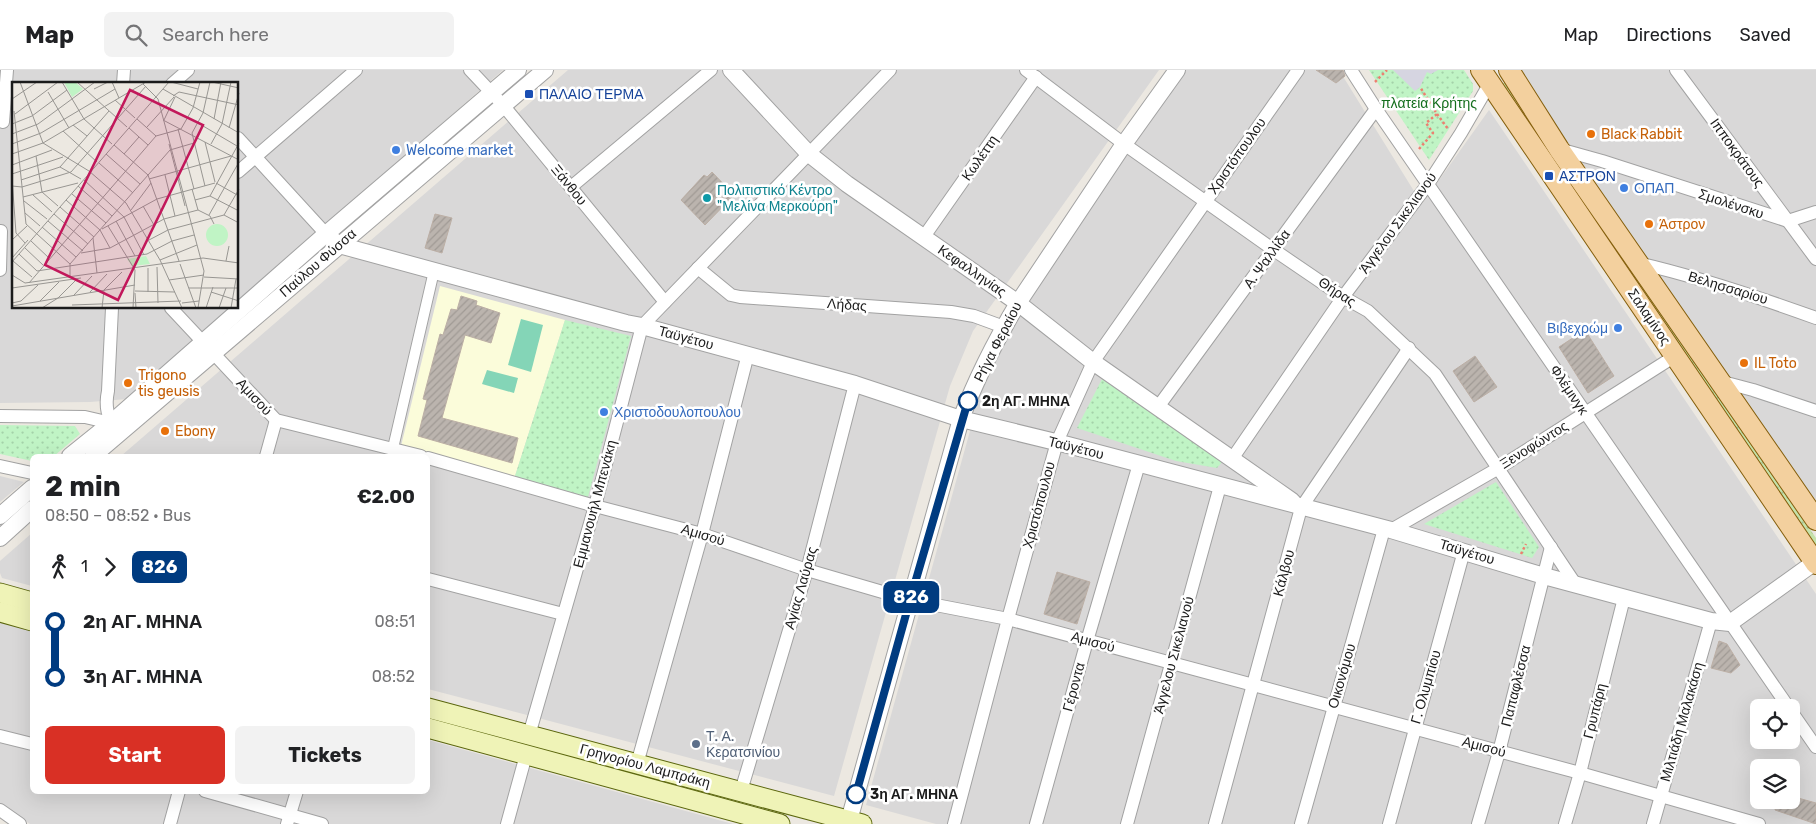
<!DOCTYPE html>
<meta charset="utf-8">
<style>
body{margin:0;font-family:Rubik,sans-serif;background:#f2f2f2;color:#202124;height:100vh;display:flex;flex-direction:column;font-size:19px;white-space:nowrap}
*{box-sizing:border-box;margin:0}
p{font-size:16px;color:#757577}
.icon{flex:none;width:28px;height:28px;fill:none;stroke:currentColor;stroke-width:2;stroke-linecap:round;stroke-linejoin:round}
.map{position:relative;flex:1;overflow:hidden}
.details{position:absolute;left:30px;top:384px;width:400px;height:340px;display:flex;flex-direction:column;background:#fff;border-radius:8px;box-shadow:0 5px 20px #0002}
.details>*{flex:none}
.badge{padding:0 10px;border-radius:8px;font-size:18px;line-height:32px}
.controls{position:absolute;left:1750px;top:629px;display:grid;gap:10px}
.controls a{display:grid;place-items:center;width:50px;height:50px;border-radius:8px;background:#fff;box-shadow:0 5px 20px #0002;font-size:25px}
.map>.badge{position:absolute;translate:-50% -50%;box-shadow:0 0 0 2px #fff}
.legs{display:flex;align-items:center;gap:8px;height:55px;padding:0 15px;font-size:16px}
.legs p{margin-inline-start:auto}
.headline{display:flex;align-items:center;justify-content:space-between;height:85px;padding:0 15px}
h1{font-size:28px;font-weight:700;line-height:38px}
.button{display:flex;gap:10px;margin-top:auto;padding:10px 15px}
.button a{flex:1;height:58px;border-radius:8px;background:#d93025;color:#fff;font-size:20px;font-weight:700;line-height:58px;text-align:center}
.button a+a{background:#f2f2f2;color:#202124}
ul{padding:0 15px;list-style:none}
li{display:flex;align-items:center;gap:18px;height:55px;font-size:19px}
li i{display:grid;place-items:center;width:8px;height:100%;margin:0 6px;background:currentColor}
li i::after{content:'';width:12px;height:12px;margin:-6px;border:4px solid;border-radius:50%;background:#fff}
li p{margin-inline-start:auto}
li:first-child i{background:linear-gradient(#0000 50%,currentColor 0)}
li:last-child i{background:linear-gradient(currentColor 50%,#0000 0)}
header{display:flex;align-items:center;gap:30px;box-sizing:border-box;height:70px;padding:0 25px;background:#fff;border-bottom:1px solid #e0e0e0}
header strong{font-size:24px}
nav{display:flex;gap:28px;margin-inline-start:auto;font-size:18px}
.search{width:350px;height:45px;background:#f2f2f2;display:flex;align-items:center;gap:12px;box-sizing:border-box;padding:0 18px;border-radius:8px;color:#757577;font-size:19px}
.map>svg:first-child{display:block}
.residential{fill:#d9d8d8;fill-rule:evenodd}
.education{fill:#fbfcda}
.grass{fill:url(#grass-dots)}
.park{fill:url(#park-dots)}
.pitch{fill:#84d5b7}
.plaza{fill:#d6d5e1}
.building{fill:url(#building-hatch);stroke:#bcafa5}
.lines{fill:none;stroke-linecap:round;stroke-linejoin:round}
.pedestrian-casing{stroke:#a2a2a2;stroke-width:12}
.minor-casing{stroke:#a2a2a2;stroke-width:14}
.tertiary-casing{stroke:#a2a2a2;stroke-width:18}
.secondary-casing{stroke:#5b660d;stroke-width:21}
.primary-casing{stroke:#855f0c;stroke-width:22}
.path{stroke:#ed7f70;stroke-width:2.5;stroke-dasharray:2.5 2.5;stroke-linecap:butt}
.pedestrian{stroke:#fff;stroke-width:10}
.minor{stroke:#fff;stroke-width:12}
.tertiary{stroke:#fff;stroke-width:16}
.secondary{stroke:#eff3b7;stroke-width:19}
.primary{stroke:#f3d09e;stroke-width:20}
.line-1-casing{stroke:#fff;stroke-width:11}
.line-1{stroke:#003b80;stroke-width:8}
.transit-dot{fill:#1a4fb4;stroke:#fff;stroke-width:2}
.food-dot{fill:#e8710a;stroke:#fff;stroke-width:2}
.shop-dot{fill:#3f7fe0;stroke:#fff;stroke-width:2}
.culture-dot{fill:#0f9aa8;stroke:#fff;stroke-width:2}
.stop-1-dot{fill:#fff;stroke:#003b80;stroke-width:2.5}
.service-dot{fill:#5c6f8a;stroke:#fff;stroke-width:2}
.labels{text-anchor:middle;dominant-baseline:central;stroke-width:5;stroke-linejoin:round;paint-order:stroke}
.transit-label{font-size:14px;fill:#164399;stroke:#fff;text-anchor:start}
.park-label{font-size:14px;fill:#146e1d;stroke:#fff}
.food-label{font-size:14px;fill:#c56008;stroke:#fff;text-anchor:start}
.shop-label{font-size:14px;fill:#366cbe;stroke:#fff;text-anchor:start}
.street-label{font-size:14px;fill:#1b1b1b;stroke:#fff}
.culture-label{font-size:14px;fill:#0d838f;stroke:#fff;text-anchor:start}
.stop-label{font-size:14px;font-weight:bold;fill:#1b1b1b;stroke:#fff;text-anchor:start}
.service-label{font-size:14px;fill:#4e5e75;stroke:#fff;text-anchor:start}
.inset-road{fill:none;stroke:#989692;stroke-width:1}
.view{fill:#c2185b;fill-opacity:0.15;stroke:#c2185b;stroke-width:2.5}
.inset-edge{fill:none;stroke:#1b1b1b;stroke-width:2.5}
</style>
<header>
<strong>Map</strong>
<div class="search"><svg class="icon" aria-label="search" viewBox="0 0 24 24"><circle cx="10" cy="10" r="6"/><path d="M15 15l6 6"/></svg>Search here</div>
<nav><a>Map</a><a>Directions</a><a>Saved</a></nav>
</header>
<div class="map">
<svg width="1816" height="754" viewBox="0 0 1816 754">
<defs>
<pattern id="grass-dots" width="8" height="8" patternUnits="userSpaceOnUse" patternTransform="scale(1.25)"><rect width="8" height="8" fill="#c5e2aa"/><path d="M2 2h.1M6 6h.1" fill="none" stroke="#a9c192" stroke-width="1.8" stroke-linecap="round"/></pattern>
<pattern id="park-dots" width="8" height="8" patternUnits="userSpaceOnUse" patternTransform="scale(1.25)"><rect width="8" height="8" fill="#c0f4c5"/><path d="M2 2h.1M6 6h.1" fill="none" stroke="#a4d1a9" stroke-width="1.8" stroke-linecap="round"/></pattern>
<pattern id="building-hatch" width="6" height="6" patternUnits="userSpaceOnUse" patternTransform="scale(1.25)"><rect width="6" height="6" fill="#bbb4ae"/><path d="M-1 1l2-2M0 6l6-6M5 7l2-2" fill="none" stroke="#a09a95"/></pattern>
</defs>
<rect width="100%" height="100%" fill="#ece8e1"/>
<!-- residential -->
<g class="residential">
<polygon points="0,0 503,0 238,232 238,14 14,14 14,238 232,238 127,329 90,332 0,333"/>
<polygon points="568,0 1159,0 973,261 950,316 834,726 428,619 428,386 121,386"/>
<path d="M 1183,0 L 1339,0 L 1422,134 L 1489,40 L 1816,524 L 1816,754 L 936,754 L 866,735 L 970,361 L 976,333 L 1027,228 ZM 1759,638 L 1791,638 L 1791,670 L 1759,670 ZM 1759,698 L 1791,698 L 1791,730 L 1759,730 Z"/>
<polygon points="1522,0 1816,0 1816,437 1520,2"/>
<polygon points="0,406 24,412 0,432"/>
<polygon points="32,463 32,516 2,508 0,503 0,491"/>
<polygon points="0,552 32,561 32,721 428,721 428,670 733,754 30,754 0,734"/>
</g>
<!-- education -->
<polygon class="education" points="440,216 565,250 515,406 401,376"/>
<!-- grass -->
<polygon class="grass" points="1501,13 1505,13 1816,468 1816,482"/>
<!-- park -->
<g class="park">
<polygon points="1369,0 1464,0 1473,14 1473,21 1429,90"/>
<polygon points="565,250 631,266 588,427 515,406"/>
<polygon points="1102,309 1222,392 1217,398 1176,391 1077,358"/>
<polygon points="0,355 75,356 80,364 54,386 32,386 32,391 0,384"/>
<polygon points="1496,412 1539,477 1532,488 1424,454"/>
</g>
<!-- pitch -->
<g class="pitch">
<polygon points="521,249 543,255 531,302 508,295"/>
<polygon points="487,300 518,308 514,323 482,314"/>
</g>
<!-- plaza -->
<polygon class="plaza" points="1393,0 1438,0 1431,4 1427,2 1420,17 1415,21"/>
<!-- building -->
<g class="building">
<polygon points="1316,0 1343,0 1345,6 1336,13"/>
<polygon points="712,102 734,125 705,155 681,130 704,105 707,107"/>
<polygon points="435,144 452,148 442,183 425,178"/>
<polygon points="461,226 477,231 476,235 500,243 491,273 465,265 442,348 518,368 512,393 418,366 427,330 423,329 440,264 443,265 451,239 457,240"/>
<polygon points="1585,260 1614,306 1588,323 1559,277"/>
<polygon points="1475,286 1497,317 1474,332 1453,301"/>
<polygon points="1057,502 1090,512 1077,554 1044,544"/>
<polygon points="1719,571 1727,574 1740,595 1731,603 1711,598"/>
<polygon points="1791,726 1816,733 1816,754 1775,740 1778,730 1791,730"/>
</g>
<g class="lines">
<!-- pedestrian casing -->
<g class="pedestrian-casing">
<polyline id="pedestrian" points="393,378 434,201"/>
</g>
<!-- minor casing -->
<g class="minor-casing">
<g id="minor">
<polyline points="470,0 503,35 665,232"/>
<polyline points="1026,0 1124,74 1274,180 1343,227 1368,241 1435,304 1576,515"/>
<polyline points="1351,0 1376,39 1789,638"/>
<polyline points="1676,0 1816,189"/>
<polyline points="123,14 124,0"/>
<polyline points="172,14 188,0"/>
<polyline points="3,52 7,0"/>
<polyline points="238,68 326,164"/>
<polyline points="1559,79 1602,91 1788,151 1816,142"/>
<polyline points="238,102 356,0"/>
<polyline points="571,117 711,0"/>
<polyline points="923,168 1036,7"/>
<path d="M 1638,193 C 1699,207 1758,227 1816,248"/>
<polyline points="698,198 731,225 740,227 951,242 974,246 1004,257"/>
<polyline points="0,200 1,161"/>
<path d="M 112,238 L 108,321 C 105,335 107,348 116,359"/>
<polyline points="171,238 276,350 421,386"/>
<polyline points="1719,311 1753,320 1816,341"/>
<polyline points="1158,337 1376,39"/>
<polyline points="0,346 85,347 111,353"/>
<polyline points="266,386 276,350"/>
<polyline points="428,388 595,436 702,464 807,500 910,530 1008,549 1580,703 1759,754"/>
<polyline points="1232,389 1343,227 1428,114 1461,63 1490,13 1491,9"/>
<polyline points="0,396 32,403"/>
<polyline points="1391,460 1497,399 1675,286"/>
<polyline points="428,509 563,544"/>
<polyline points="1791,641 1816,677"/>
<polyline points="529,665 595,436 642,256 890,0"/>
<polyline points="0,666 32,674"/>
<polyline points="637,694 702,464 748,284"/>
<polyline points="205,721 322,754"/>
<polyline points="741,721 807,500 855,314"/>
<polyline points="0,740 20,754"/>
<polyline points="170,754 179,721"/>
<polyline points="287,754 297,721"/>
<polyline points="507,754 526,685"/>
<polyline points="954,754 1008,549 1057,372 1093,292 1298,0"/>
<polyline points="1036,754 1087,571 1139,394"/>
<polyline points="1127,754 1220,416"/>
<polyline points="1215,754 1301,438 1409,278"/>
<polyline points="1301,754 1384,459"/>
<polyline points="1389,754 1464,481"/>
<polyline points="1478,754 1499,682 1551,477"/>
<polyline points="1565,754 1580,703 1624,528"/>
<polyline points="1653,754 1711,551"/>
</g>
</g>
<!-- tertiary casing -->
<g class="tertiary-casing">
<g id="tertiary">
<polyline points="731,0 809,84 847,114 1018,233 1093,292 1292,431"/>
<polyline points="326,164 339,175 626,253 642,256 855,314 961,349 1068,375 1391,460 1544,506 1711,551 1730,553 1815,492"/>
<polyline points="70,386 111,353 326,164 518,0"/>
<polyline points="93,386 545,0"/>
<polyline points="0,446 32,418"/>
<polyline points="0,468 32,439"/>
<path d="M 848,754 L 961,349 C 976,309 996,270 1018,233 L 1124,74 L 1177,0"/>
</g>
</g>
<!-- secondary casing -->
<g class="secondary-casing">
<g id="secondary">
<polyline points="0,523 32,532"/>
<polyline points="0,542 32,551"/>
<polyline points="428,638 862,754"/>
<polyline points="428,658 780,754"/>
</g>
</g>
<!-- primary casing -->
<g class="primary-casing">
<g id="primary">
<polyline points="1481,0 1816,494"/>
<polyline points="1509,0 1559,79 1816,450"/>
</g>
</g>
<!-- path -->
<g class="path">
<polyline points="1375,12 1387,0"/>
<polyline points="1437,44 1448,59"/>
<polyline points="1419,79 1433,63 1426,53 1437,44 1420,17"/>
<polyline points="1521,484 1526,474"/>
</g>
<!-- pedestrian -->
<use href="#pedestrian" class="pedestrian"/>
<!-- minor -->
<use href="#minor" class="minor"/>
<!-- tertiary -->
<use href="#tertiary" class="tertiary"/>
<!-- secondary -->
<use href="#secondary" class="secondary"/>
<!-- primary -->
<use href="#primary" class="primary"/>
</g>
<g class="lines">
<!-- line-1 casing -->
<g class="line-1-casing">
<polyline id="line-1" points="856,724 910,530 968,331"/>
</g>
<!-- line-1 -->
<use href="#line-1" class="line-1"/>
</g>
<!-- markers -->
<g class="transit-dot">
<rect x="524" y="19" width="10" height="10" rx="2.5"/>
<rect x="1544" y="101" width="10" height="10" rx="2.5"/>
</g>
<g class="food-dot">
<circle cx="1591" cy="64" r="5"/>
<circle cx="1649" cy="154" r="5"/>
<circle cx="1744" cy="293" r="5"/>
<circle cx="128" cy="313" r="5"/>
<circle cx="165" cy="361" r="5"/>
</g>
<g class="shop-dot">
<circle cx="396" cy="80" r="5"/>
<circle cx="1624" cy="118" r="5"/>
<circle cx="1618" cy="258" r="5"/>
<circle cx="604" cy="342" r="5"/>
</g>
<circle class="culture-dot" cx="707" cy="128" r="5"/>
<g class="stop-1-dot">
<circle cx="968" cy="331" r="9"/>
<circle cx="856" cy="724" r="9"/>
</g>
<circle class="service-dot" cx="696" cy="674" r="5"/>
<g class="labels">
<!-- transit labels -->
<g class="transit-label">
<text x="539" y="24">ΠΑΛΑΙΟ ΤΕΡΜΑ</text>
<text x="1559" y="106">ΑΣΤΡΟΝ</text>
</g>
<!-- park labels -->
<g class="park-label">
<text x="1429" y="33">πλατεία Κρήτης</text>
</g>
<!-- food labels -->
<g class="food-label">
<text x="1601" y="64">Black Rabbit</text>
<text x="1659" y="154">Άστρον</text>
<text x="1754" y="293">IL Toto</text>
<text x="138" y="305">Trigono<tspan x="138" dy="16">tis geusis</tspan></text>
<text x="175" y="361">Ebony</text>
</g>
<!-- shop labels -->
<g class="shop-label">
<text x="406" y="80">Welcome market</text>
<text x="1634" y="118">ΟΠΑΠ</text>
<text x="1608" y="258" text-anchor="end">Βιβεχρώμ</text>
<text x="614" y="342">Χριστοδουλοπουλου</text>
</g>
<!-- street labels -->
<g class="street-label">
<text transform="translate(1737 83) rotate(54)">Ιπποκράτους</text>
<text transform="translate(1237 86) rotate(-55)">Χριστόπουλου</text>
<text transform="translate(980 88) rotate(-55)">Κωλέττη</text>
<text transform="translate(569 115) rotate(51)">Ξάνθου</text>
<text transform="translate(1731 134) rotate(18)">Σμολένσκυ</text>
<text transform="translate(1398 153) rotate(-54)">Άγγελου Σικελιανού</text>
<text transform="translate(1267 189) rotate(-54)">Α. Ψαλλίδα</text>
<text transform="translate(318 193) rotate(-41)">Παύλου Φύσσα</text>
<text transform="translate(972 201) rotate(35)">Κεφαλληνίας</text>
<text transform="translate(1728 218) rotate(17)">Βελησσαρίου</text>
<text transform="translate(1337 222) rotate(33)">Θήρας</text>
<text transform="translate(847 235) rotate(4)">Λήδας</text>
<text transform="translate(1649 247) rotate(56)">Σαλαμίνος</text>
<text transform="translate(686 268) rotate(15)">Ταϋγέτου</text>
<text transform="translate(998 272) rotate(-63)">Ρήγα Φεραίου</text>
<text transform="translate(1569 320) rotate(56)">Φλέμινγκ</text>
<text transform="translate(254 327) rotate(47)">Αμισού</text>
<text transform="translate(1534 375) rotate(-32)">Ξενοφώντος</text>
<text transform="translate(1076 378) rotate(14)">Ταϋγέτου</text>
<text transform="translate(595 434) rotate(-75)">Εμμανουήλ Μπενάκη</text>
<text transform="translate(1039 435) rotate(-75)">Χριστόπουλου</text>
<text transform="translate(703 465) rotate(17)">Αμισού</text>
<text transform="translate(1467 482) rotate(17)">Ταϋγέτου</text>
<text transform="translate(1284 503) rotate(-75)">Κάλβου</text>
<text transform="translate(801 518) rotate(-74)">Αγίας Λαύρας</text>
<text transform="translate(1093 572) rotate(15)">Αμισού</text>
<text transform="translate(1174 585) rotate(-75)">Άγγελου Σικελιανού</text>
<text transform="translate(1342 606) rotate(-74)">Οικονόμου</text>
<text transform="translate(1516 616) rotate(-76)">Παπαφλέσσα</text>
<text transform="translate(1074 617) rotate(-75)">Γέροντα</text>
<text transform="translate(1426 617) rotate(-74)">Γ. Ολυμπίου</text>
<text transform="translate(1595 641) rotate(-76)">Γρυπάρη</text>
<text transform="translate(1682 652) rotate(-74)">Μιλτιάδη Μαλακάση</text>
<text transform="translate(1484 677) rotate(15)">Αμισού</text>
<text transform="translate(645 696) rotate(15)">Γρηγορίου Λαμπράκη</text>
</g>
<!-- culture labels -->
<g class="culture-label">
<text x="717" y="120">Πολιτιστικό Κέντρο<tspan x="717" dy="16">"Μελίνα Μερκούρη"</tspan></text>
</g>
<!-- stop labels -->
<g class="stop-label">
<text x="982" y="331">2η ΑΓ. ΜΗΝΑ</text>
<text x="870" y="724">3η ΑΓ. ΜΗΝΑ</text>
</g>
<!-- service labels -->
<g class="service-label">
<text x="706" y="666">Τ. Α.<tspan x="706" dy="16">Κερατσινίου</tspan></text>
</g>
</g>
<!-- overview -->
<g transform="translate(12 12)">
<rect width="226" height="226" fill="#ece8e1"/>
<path d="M 52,0 L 63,0 L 71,7 L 60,15 ZM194 153a11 11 0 1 1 22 0a11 11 0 1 1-22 0ZM 134,174 L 138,182 L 120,184 L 115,177 Z" fill="#c0f4c5"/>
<path class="inset-road" d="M 8,0 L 31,61M 50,0 L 72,37 L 100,62M 65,0 L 115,45M 100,0 L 107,16M 159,0 L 186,7M 200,0 L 227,6M 131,2 L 146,17 L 192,189 L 186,226M 82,7 L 96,0M 151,7 L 227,51M 36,10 L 57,46M 161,14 L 167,10 L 227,23M 0,17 L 25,0M 103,18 L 123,36M 158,27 L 175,36M 2,29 L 14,142 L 58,182M 3,32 L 46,0M 125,37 L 144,54M 202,37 L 209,0M 151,38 L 227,78M 152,38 L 163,15M 186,41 L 225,64M 0,42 L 20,34 L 55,8M 61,43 L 75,54M 135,45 L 162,15M 117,46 L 136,63M 217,46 L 227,11M 166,47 L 182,107M 51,49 L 85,80M 0,52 L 26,42 L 83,0M 193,60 L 203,100M 31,61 L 77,89 L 114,121 L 148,178 L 170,226M 0,62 L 29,51 L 103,7M 157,62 L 173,124M 199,62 L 210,42 L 219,0M 102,63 L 136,93 L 167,179M 0,72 L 31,61 L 134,0M 94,72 L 128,102M 112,72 L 127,55M 24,74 L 30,110 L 46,124M 87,81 L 121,111M 0,83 L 40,68M 48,85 L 97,29M 48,85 L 69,97M 0,92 L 51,75M 153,93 L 163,134M 0,97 L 4,151 L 13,161M 137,97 L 219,74M 9,98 L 48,85M 72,98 L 112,135 L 132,173M 204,101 L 227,114M 0,104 L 10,105 L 59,90 L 134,4M 66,104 L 100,134M 193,104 L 180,51 L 191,31 L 198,0M 180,107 L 186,128M 60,112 L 94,141M 21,113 L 40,130M 198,114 L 227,61M 198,114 L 227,129M 11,115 L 66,101M 54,118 L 88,148 L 98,166M 183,118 L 198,114M 12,119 L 35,137M 131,124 L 142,143M 48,125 L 82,155M 119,128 L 139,101M 186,128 L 198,134 L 202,142M 13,131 L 28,144M 42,132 L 76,162M 197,133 L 227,80M 212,133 L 227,107M 212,133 L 227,141M 36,139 L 71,169M 104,139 L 123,174M 96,144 L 123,188 L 121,226M 30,145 L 64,175M 90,147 L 145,117 L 203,101M 81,156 L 85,191M 0,158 L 15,144M 137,158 L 156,148 L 212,133M 19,159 L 37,176M 13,166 L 31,183M 69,171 L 98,166 L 152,137 L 186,128M 7,172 L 25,189 L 135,172 L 160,159 L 182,153M 0,176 L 16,158M 148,178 L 185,163M 1,179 L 20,195M 214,179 L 217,164M 0,180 L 157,0M 168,182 L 184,226M 145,185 L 146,221M 136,186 L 136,210M 0,193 L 13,201 L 191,176 L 227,181M 58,195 L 58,182 L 158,68 L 182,61M 192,195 L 227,197M 157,198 L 192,193M 17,201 L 144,54 L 169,47 L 181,26 L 188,0M 0,206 L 69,196M 177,206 L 227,206M 123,209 L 163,210M 78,210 L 95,192M 199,210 L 227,219M 123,211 L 124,226M 62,213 L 80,194M 28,219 L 47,200M 0,221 L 9,219 L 26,203M 170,221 L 187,219M 60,223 L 169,219M 0,224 L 123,203M 30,226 L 46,216 L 65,197M 90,226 L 92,208 L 110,190M 194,226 L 201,205M 207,226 L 214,206M 219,226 L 224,197"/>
<path class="view" d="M 118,8 L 191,43 L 106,218 L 33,183 Z"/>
<rect width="226" height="226" class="inset-edge"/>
</g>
</svg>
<div class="controls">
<a><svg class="icon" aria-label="locate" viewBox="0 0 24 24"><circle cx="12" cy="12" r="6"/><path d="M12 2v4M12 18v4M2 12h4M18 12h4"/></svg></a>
<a><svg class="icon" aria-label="layers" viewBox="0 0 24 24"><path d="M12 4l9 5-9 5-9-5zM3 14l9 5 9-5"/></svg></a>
</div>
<b class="badge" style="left:911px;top:527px;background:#003b80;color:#fff">826</b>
<section class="details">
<div class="headline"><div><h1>2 min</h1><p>08:50 – 08:52 · Bus</p></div><b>€2.00</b></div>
<div class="legs"><svg class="icon" aria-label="walk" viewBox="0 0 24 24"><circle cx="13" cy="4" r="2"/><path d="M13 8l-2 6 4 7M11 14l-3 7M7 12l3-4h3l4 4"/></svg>1<svg class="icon" aria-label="forward" viewBox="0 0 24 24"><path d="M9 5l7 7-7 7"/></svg><b class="badge" style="background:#003b80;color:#fff">826</b></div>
<ul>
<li><i style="color:#003b80"></i><b>2η ΑΓ. ΜΗΝΑ</b><p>08:51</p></li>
<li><i style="color:#003b80"></i><b>3η ΑΓ. ΜΗΝΑ</b><p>08:52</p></li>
</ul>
<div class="button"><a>Start</a><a>Tickets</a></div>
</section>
</div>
